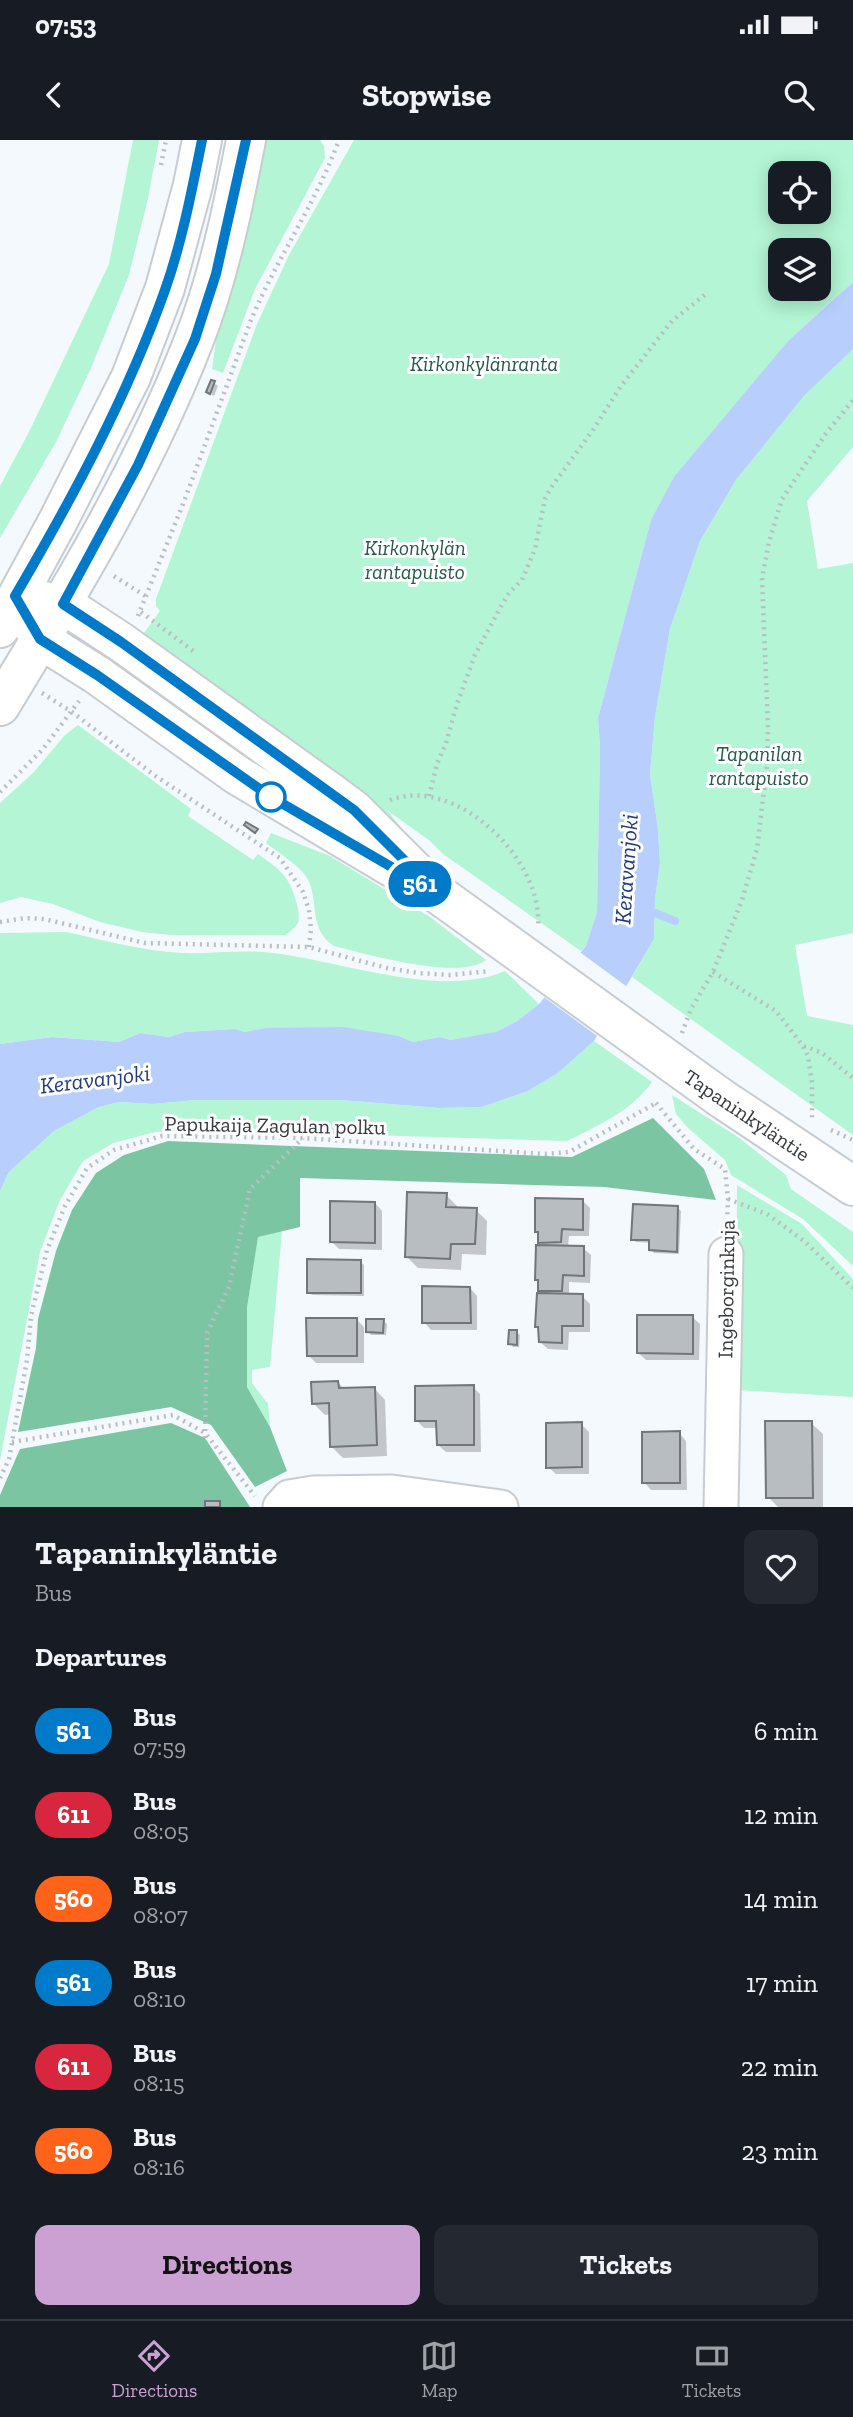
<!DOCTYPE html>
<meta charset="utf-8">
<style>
body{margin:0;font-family:"Zilla Slab",serif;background:#242831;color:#f1f3f6;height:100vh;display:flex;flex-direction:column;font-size:26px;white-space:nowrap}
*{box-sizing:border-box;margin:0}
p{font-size:23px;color:#9ea1a6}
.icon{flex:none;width:38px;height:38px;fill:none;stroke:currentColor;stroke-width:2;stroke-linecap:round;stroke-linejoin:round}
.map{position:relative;height:1367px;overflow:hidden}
.drawer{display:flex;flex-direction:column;background:#171b24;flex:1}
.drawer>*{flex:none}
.badge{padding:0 14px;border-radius:23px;font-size:24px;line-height:46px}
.fabs{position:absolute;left:768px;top:21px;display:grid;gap:14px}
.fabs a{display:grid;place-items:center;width:63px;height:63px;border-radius:14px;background:#171b24;box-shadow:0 4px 18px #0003;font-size:35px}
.map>.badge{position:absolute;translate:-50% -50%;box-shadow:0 0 0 4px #fff}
h2{padding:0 35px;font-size:26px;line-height:63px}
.round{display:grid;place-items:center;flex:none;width:74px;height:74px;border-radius:14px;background:#242831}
.head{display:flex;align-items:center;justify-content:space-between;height:119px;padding:0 35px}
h1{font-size:33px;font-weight:700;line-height:52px}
.button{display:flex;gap:14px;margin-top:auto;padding:14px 35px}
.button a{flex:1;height:80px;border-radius:14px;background:#caa1d2;color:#111;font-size:28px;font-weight:700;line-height:80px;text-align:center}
.button a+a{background:#242831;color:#f1f3f6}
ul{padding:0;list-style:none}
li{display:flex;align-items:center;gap:21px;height:84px;padding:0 35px}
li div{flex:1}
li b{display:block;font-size:26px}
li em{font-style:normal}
li .badge{min-width:77px;font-weight:700;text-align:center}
.status{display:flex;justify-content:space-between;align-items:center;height:49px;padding:0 35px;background:#171b24;direction:ltr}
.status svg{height:19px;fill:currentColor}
header{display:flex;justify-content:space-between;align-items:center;height:91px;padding:0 35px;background:#171b24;font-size:32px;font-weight:700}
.menu{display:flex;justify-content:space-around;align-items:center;height:98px;border-top:2px solid #363941;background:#171b24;font-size:19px;color:#9ea1a6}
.menu a{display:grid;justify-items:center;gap:4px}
.menu .current{color:#caa1d2}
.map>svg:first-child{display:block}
.green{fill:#b3f5d4;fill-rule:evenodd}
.forest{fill:#7cc5a3}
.water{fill:#b8cffe}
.pier{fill:#f4f9fe}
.shadow{fill:#0003}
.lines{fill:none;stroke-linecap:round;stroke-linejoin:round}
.stream{stroke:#b8cffe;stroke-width:8}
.building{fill:#b8bdc1;stroke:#71767b;stroke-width:2}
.minor-casing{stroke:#c7ccd1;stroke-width:37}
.major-casing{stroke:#c7ccd1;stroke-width:42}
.path{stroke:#babec2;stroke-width:4.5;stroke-dasharray:2 5;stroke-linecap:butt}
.minor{stroke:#fff;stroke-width:33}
.major{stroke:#fff;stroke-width:38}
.major-bridge-casing{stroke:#c7ccd1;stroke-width:42;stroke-linecap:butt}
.major-bridge{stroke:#fff;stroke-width:38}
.line-casing{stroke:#fff;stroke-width:16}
.line{stroke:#007ac9;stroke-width:10}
.stop-dot{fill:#fff;stroke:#007ac9;stroke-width:3.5}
.labels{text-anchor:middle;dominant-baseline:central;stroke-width:6;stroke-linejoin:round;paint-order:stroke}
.park-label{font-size:21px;font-style:italic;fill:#245b44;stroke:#fff}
.street-label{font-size:21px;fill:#37393b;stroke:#fff}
.water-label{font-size:23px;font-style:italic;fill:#203b7f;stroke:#fff}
</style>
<div class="status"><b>07:53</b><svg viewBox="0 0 49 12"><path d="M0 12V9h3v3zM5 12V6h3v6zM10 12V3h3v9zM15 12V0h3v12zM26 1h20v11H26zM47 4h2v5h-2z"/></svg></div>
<header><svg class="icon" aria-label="back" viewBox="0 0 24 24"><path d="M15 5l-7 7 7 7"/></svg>Stopwise<svg class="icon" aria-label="search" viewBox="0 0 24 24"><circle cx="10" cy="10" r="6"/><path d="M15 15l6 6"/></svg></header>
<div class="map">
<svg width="853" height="1367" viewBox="0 0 853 1367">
<rect width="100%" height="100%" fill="#f4f9fe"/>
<!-- green -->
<g class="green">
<polygon points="133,0 159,0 147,63 129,135 91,228 56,302 0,398 0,346 30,290 109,124"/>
<polygon points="260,0 320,0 324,6 325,18 255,149 223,233 212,229 220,170"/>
<path d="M 354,0 L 853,0 L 853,142 L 789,200 L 651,380 L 598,578 L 600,607 L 597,772 L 586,806 L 581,811 L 443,714 L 430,701 L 387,670 L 406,694 L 408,705 L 141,497 L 160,471 L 156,466 L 156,459 L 257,184 L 289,115 ZM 780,33 L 819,33 L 819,72 L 780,72 ZM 780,110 L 819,110 L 819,149 L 780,149 Z"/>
<polygon points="853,209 853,307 807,361 818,429 853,423 853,793 795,805 807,876 853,885 853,995 632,837 654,799 655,759 660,723 658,689 650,634 655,577 670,489 700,401 736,340 804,256"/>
<path d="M 78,585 L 191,669 L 188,676 L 253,720 L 258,714 C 279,729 289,735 296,761 C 298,767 300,777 298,783 C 295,788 289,792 286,795 L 171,795 L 142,792 L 100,782 L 53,764 L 21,757 L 0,763 L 0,663 L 33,633 L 65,595 Z"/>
<path d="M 271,693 L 330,716 L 430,777 L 486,820 C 460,841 366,814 334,806 C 306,788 321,756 305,735 C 297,724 276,711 266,703 Z"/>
<path d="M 66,792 C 104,800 142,811 182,813 C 212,814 243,809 273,813 C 342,821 440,859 505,831 L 539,864 L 517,881 L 496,892 L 471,898 L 451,900 L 440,897 L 413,902 L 399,896 L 265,888 L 245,892 L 235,889 L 185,892 L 169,897 L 140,893 L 119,902 L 52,897 L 0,904 L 0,793 Z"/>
<path d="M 594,901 L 652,942 C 630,972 599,985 567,1001 L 203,990 L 155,992 L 113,1003 L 83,1021 L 59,1062 L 40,1112 L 0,1320 L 0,1051 L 9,1032 L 54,991 L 99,967 L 119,962 L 153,964 L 195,960 L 340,960 L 439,968 L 482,967 L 528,951 L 558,933 Z"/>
<polygon points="672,955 738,997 786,1035 791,1049 853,1092 853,1126 803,1079 731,1035 725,1020 688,988 676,974"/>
<polygon points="737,1045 802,1084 853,1139 853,1257 736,1250"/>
<polygon points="282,1091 270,1227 252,1230 252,1243 268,1264 270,1287 247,1247 247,1168 258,1096"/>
</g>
<!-- forest -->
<g class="forest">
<polygon points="653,978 704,1029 716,1060 604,1047 300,1038 300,1087 258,1097 247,1168 247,1247 270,1287 287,1331 255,1347 211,1285 171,1267 18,1292 36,1208 38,1179 56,1111 72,1070 96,1033 124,1015 168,1001 572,1017"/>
<polygon points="171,1283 205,1298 250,1367 0,1367 0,1355 20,1309"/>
</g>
<!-- water -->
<polygon class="water" points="853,142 853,209 804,256 736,340 700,401 670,489 655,577 650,634 658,689 660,723 655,759 654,799 594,901 558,933 528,951 482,967 439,968 340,960 195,960 153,964 119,962 99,967 54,991 9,1032 0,1051 0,904 52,897 119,902 140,893 169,897 185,892 235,889 245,892 265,888 343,887 399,896 413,902 440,897 451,900 496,892 517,881 539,864 586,806 597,772 600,607 598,578 651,380 674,337 789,200"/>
<!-- pier -->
<polygon class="pier" points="577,810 630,849 600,898 541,855"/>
<!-- shadow -->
<g class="shadow">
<polygon points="212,242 218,246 214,256 208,252"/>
<polygon points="446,1055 457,1066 457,1069 476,1070 487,1081 486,1115 462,1114 461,1130 418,1128 407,1117"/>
<polygon points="583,1061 590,1068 589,1096 569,1096 568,1107 583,1108 591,1115 590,1143 569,1142 569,1156 582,1156 590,1164 590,1192 569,1192 568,1210 548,1209 540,1202 540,1190 537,1186 545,1155 540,1151 540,1142 537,1139 545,1107 540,1102 540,1094 537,1091"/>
<polygon points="375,1063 382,1071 382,1110 339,1109 332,1102"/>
<polygon points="678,1068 681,1071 679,1114 654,1113 651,1110 651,1103 636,1102 633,1099"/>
<polygon points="360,1121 364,1125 364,1156 312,1155 309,1152"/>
<polygon points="470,1148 477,1156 477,1190 431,1190 424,1182"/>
<polygon points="692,1177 700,1184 699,1220 646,1220 638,1213"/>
<polygon points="357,1180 364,1187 364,1223 316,1223 308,1215"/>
<polygon points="383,1181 387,1184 386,1195 371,1195 368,1191"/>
<polygon points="516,1192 520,1195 519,1207 513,1207 510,1203"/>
<polygon points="338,1242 345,1250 374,1248 385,1260 387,1316 343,1318 332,1307 331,1274 325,1275 313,1263"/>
<polygon points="473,1247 480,1254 481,1312 446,1312 438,1305 438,1288 424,1288 417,1281"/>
<polygon points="811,1283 823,1294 823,1367 778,1367 768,1357"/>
<polygon points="581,1284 589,1292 589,1334 556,1334 548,1327"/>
<polygon points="679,1293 686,1301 687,1350 651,1350 644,1342"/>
</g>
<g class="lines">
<!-- stream -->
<polyline class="stream" points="655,773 675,781"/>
</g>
<!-- building -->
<g class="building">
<polygon points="211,240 215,241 210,254 206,252"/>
<polygon points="246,682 258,689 255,693 244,685"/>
<polygon points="407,1052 447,1053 446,1067 477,1068 475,1104 451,1104 450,1119 405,1117"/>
<polygon points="535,1058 583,1059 583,1090 562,1089 561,1102 538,1103 538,1092 535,1092"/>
<polygon points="330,1061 375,1062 375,1103 330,1102"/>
<polygon points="633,1064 678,1066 677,1112 649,1110 649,1100 631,1100"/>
<polygon points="536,1105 584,1106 584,1136 563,1135 562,1151 538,1151 538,1140 535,1140"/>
<polygon points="307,1119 361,1120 361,1153 307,1153"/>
<polygon points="422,1146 470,1147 471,1183 422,1183"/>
<polygon points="537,1153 583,1154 583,1186 562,1186 562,1203 539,1202 538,1187 535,1187"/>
<polygon points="637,1175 693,1175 693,1214 637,1213"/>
<polygon points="306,1178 357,1178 357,1216 307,1216"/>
<polygon points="366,1179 384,1179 383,1193 366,1192"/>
<polygon points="509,1190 517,1190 517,1205 508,1204"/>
<polygon points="338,1241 339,1248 375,1247 377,1305 330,1307 329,1263 312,1264 311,1242"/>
<polygon points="474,1245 474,1305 437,1305 436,1281 415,1281 415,1246"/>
<polygon points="765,1281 812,1281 813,1358 766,1358"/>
<polygon points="582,1282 582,1327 546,1328 546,1283"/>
<polygon points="680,1291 680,1343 642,1343 642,1292"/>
<rect x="205" y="1361" width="15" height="6"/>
</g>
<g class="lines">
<!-- minor casing -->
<g class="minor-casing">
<g id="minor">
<polyline points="280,1367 289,1357 313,1353 392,1352 501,1367"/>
<polyline points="721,1367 726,1114"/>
</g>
</g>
<!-- major casing -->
<g class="major-casing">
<g id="major">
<polyline points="38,460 63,464 121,502 334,655 354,670 438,754"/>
<polyline points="27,476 40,499 97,535 237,635 393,728"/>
<polyline points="0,488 58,381 131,237 165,148 193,45 202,0"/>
<path d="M 0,566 C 72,448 144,329 194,200 C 219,136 233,67 246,0"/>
<polyline points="721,958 853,1046"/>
</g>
</g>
<!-- path -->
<g class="path">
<polyline points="161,25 166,0"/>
<polyline points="114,436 147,457"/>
<polyline points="141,472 196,513"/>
<path d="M 138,476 L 185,359 L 251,180 C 277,118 316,63 339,0"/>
<polyline points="42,553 72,572 154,635 280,718 303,752 309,770 311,789 309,807"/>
<polyline points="0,652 43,609 79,561"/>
<polyline points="429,656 437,624 446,603 457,564 475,515 500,468 509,453 522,440 535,409 545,359 550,349 593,290 621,246 672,181 707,153"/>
<path d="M 390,660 C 457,635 543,720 538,786"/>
<polyline points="0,782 25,778 44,779 145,803 309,807 387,828 418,833 450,835 490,831"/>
<polyline points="713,832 776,871 803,906 808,916 812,943 812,980"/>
<polyline points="682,893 691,869 713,832 742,760 757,709 767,625 768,589 762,438 769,402 782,359 827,292 853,260"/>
<polyline points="804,906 822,913 853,938"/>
<polyline points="656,963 694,1009 725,1029 728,1059 727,1085"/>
<polyline points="831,990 853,1000"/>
<polyline points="728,1059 767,1074 804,1101 853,1148"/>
<polyline points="205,1298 207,1193 229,1147 250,1049 303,998"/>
<polyline points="12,1302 173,1275 205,1293 255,1356"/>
<polyline points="0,1338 9,1319 27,1220 31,1176 47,1110 65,1066 87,1028 114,1010 162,996 303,998 545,1014 569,1012 656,963"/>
</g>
<!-- minor -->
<use href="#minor" class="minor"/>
<!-- major -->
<use href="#major" class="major"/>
<!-- major-bridge casing -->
<g class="major-bridge-casing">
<polyline id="major-bridge" points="438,754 721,958"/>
</g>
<!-- major-bridge -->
<use href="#major-bridge" class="major-bridge"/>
</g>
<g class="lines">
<!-- line casing -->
<g class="line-casing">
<path id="line" d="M 202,0 C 192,50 182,102 165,150 C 127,257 72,359 15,456 L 40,499 L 97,535 L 271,657 L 438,754 L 354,670 L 121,502 L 63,464 L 138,325 L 195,199 L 216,134 L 246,0"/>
</g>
<!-- line -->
<use href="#line" class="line"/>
</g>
<!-- markers -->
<circle class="stop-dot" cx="271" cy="657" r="14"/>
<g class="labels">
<!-- park labels -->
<g class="park-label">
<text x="484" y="223">Kirkonkylänranta</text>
<text x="415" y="407">Kirkonkylän<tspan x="415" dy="24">rantapuisto</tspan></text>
<text x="759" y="613">Tapanilan<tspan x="759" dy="24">rantapuisto</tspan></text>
</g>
<!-- street labels -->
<g class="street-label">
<text transform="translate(747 975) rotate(34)">Tapaninkyläntie</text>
<text transform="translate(275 985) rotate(1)">Papukaija Zagulan polku</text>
<text transform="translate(726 1149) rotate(-89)">Ingeborginkuja</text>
</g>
<!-- water labels -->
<g class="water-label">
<text transform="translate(626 729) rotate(-86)">Keravanjoki</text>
<text transform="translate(95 939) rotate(-7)">Keravanjoki</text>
</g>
</g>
</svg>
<div class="fabs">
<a><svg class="icon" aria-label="locate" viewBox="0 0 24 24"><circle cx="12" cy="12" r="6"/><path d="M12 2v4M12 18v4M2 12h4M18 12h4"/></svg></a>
<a><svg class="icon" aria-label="layers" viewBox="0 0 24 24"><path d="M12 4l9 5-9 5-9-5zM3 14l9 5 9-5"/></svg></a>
</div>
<b class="badge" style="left:420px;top:744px;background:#007ac9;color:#fff">561</b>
</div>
<section class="drawer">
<div class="head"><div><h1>Tapaninkyläntie</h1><p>Bus</p></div><a class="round"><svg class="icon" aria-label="heart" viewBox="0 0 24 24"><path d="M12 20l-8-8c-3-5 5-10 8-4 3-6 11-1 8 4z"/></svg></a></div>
<h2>Departures</h2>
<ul>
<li><span class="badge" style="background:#007ac9;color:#fff">561</span><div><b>Bus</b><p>07:59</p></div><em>6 min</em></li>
<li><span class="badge" style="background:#d7263d;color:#fff">611</span><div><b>Bus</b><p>08:05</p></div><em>12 min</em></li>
<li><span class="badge" style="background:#ff6319;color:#fff">560</span><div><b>Bus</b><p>08:07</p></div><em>14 min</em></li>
<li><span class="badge" style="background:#007ac9;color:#fff">561</span><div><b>Bus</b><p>08:10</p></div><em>17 min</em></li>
<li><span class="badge" style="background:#d7263d;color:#fff">611</span><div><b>Bus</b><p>08:15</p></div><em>22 min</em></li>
<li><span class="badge" style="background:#ff6319;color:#fff">560</span><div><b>Bus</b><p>08:16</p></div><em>23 min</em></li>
</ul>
<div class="button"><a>Directions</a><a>Tickets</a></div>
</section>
<nav class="menu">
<a class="current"><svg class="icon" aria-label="directions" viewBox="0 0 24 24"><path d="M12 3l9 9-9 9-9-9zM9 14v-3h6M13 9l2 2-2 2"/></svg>Directions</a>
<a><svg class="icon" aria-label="map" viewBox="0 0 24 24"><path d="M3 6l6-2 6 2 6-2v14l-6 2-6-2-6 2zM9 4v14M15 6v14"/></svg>Map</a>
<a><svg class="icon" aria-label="tickets" viewBox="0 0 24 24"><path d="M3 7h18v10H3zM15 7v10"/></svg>Tickets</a>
</nav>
